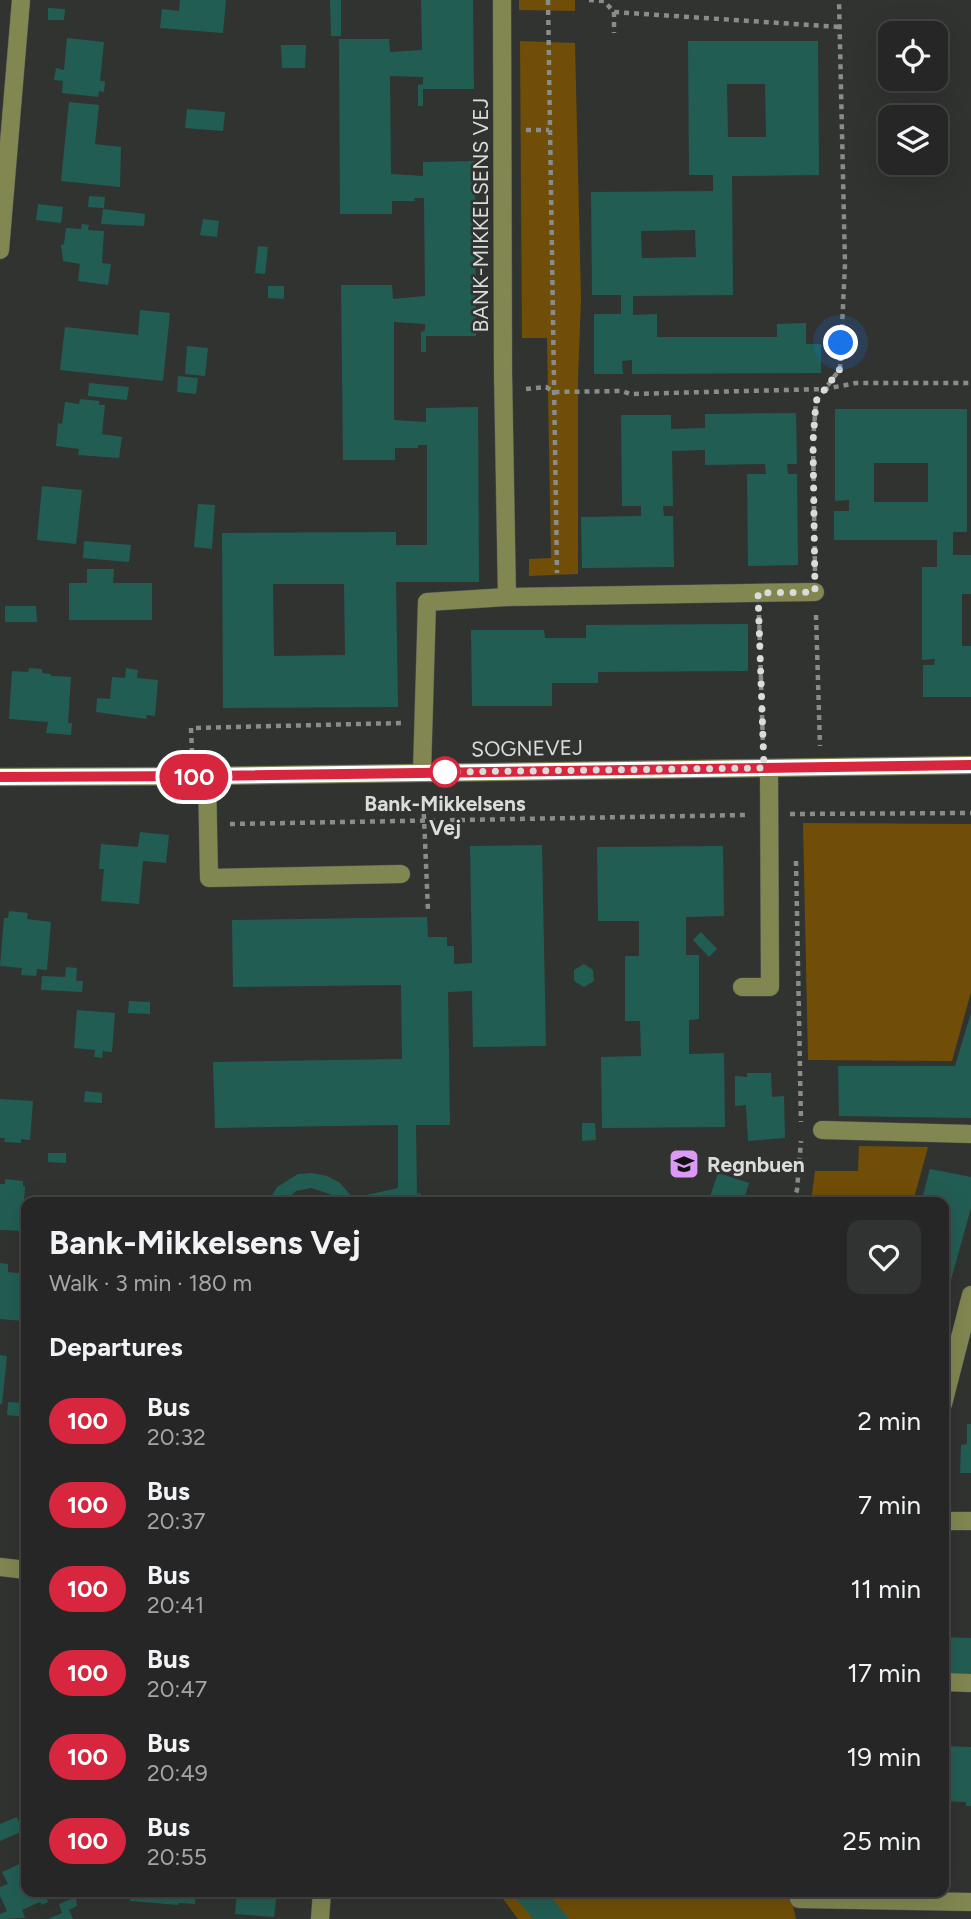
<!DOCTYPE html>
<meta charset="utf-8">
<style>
body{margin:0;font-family:Figtree,sans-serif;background:#313232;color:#f1f3f6;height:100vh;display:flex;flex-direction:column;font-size:26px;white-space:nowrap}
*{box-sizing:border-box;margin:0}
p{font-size:23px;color:#a3a5a7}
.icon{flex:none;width:38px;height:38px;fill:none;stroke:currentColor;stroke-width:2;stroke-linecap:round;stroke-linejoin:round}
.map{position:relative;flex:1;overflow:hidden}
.side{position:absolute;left:21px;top:1197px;width:928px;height:700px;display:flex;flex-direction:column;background:#252625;border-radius:14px;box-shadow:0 7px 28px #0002,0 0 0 2px #424342}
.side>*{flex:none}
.badge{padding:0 14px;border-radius:23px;font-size:24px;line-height:46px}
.fabs{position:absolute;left:878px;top:21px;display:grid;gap:14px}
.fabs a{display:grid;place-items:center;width:70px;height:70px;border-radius:14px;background:#252625;box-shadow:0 7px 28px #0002,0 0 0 2px #424342;font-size:35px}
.you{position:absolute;width:35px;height:35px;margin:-18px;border:5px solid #fff;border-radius:50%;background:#1a73e8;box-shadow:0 0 0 10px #1a73e833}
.map>.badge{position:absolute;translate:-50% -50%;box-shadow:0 0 0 4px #fff}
h2{padding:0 28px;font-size:26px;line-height:63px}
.round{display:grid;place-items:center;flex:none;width:74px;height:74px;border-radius:14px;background:#313232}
.head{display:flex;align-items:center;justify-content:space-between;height:119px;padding:0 28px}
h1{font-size:33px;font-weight:700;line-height:52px}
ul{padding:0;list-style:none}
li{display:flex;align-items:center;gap:21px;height:84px;padding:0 28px}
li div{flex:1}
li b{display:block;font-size:26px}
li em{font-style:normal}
li .badge{min-width:77px;font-weight:700;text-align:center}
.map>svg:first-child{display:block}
.green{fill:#704e07}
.building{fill:#225d53;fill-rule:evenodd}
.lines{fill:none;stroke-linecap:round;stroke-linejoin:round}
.minor-casing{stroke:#4f514f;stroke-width:19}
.path{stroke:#8a8c8a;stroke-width:4.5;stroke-dasharray:5 5;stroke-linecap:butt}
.minor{stroke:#828651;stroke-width:18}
.line-casing{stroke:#fff;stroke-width:16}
.line{stroke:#d7263d;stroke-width:10}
.walk{stroke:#dadcda;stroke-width:7;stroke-dasharray:0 12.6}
.stop-dot{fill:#fff;stroke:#d7263d;stroke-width:3.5}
.labels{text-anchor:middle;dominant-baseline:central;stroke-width:5;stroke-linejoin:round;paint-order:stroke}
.street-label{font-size:21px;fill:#dadcda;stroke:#313331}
.stop-label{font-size:21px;font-weight:bold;fill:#dadcda;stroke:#313331}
.poi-label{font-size:21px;font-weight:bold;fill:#dadcda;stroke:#313331;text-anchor:start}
</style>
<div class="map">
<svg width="971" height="1919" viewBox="0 0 971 1919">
<rect width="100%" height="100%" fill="#313331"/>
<!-- green -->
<g class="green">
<polygon points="519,0 575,0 575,11 519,10"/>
<polygon points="520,41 575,43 581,299 578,378 578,574 529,576 529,559 551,558 547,338 522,338"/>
<polygon points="803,823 971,824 971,992 952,1061 808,1060"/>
<polygon points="859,1146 928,1147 913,1202 811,1202 815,1171 858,1171"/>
<polygon points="498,1892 790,1892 796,1919 518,1919"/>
</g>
<!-- building -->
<g class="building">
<polygon points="180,0 226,0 223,33 160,28 162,9 179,11"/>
<polygon points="330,0 341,0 341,36 331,36"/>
<path d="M 421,0 L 473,0 L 474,89 L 423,89 L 423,106 L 418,106 L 418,85 L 423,84 L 423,77 L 390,76 L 391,174 L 423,176 L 423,162 L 475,161 L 476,336 L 426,336 L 426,352 L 421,352 L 421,332 L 425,331 L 425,324 L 394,322 L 394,420 L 426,422 L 426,408 L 478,407 L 479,582 L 396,582 L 398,707 L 223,708 L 222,533 L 396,532 L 396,545 L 427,545 L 427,445 L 418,445 L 418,448 L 395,448 L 395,460 L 343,460 L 341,285 L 392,285 L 393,299 L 425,296 L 424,198 L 414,198 L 415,201 L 392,201 L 392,214 L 340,214 L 339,39 L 389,39 L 390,52 L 422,50 ZM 273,584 L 344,584 L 345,655 L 274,656 Z"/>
<polygon points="48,8 65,9 64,20 48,20"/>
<polygon points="67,38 104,42 100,81 105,81 104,92 99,91 98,97 62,93 63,81 54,80 56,68 64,70"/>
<path d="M 688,41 L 818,41 L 819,175 L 732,176 L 733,295 L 633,296 L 633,315 L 657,314 L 657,337 L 777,337 L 777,324 L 806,323 L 806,344 L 821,344 L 821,373 L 632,374 L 632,360 L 622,361 L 623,374 L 594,374 L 594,314 L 621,314 L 621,295 L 592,295 L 591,192 L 713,191 L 713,175 L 689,175 ZM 727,84 L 765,84 L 766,137 L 728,137 ZM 695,230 L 696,257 L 642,258 L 641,231 Z"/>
<polygon points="281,45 306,45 305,68 282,68"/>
<polygon points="69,102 99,105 95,144 121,147 120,187 61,181"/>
<polygon points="187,109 225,112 223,131 185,128"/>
<polygon points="89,196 105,197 104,208 88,207"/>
<polygon points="38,204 63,207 61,223 36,220"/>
<polygon points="103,209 145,214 144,226 101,224"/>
<polygon points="203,219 219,221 217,237 200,235"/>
<polygon points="82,224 89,225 88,230 104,231 102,263 111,264 108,285 78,281 80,264 63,261 61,245 64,244 66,228 81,229"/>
<polygon points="258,246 268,247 265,274 255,273"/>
<polygon points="268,286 284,286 284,299 268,298"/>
<polygon points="140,310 170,313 163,381 60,370 65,327 138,335"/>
<polygon points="187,346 208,348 205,376 185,374"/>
<polygon points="178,376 198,378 196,394 177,392"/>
<polygon points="89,383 129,387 127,400 88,396"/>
<polygon points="80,399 99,401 99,405 105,405 102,434 122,437 119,458 78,455 79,449 56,446 58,423 62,424 65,402 79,404"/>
<path d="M 835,409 L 967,409 L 967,532 L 953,532 L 953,555 L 971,555 L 971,594 L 962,594 L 962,646 L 971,646 L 971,697 L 923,697 L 923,665 L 934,665 L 935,659 L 922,660 L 922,567 L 937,567 L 937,540 L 834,540 L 834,511 L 849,511 L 849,500 L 835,501 ZM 874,463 L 928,463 L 928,502 L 874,502 Z"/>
<polygon points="796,413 797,464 787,464 788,474 797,474 798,565 748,566 747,474 766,474 765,464 705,465 705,450 672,451 673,506 663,506 664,516 673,516 674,567 582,568 581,517 641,516 641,506 622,506 621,415 671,415 671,429 705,428 705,414"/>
<polygon points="42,486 82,490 76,544 37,540"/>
<polygon points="198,504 215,505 212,549 194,547"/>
<polygon points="84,541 131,545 129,562 83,558"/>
<polygon points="87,569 114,569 113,583 152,583 152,620 69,620 69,583 87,583"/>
<polygon points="5,606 36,606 37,622 5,622"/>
<polygon points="748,624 748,671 598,672 598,683 552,683 552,706 472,706 471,630 544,630 545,638 586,638 586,625"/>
<polygon points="29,668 42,669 42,673 51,674 51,676 71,677 68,723 72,723 71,735 46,733 48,722 9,719 12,671 28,672"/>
<polygon points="126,668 138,670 137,678 158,680 155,716 147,715 146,719 96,712 97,698 110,699 112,677 125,678"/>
<polygon points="140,832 169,835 166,863 143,861 139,904 101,901 104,869 99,869 101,844 138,847"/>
<polygon points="542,845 546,1046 473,1047 472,991 448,992 450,1125 416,1125 417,1194 420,1193 424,1202 338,1202 330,1194 311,1188 296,1191 284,1202 268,1202 277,1187 298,1174 312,1173 327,1176 339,1182 353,1198 398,1188 398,1125 215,1128 213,1062 402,1059 401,985 233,987 232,920 427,917 428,937 447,937 447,946 454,946 454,964 472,963 470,846"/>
<polygon points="723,846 724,916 686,917 686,955 699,955 699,1019 689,1020 689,1054 724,1053 725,1127 602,1128 601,1057 641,1056 640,1021 625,1021 625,956 639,956 639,921 598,921 597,847"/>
<polygon points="9,911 28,913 27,919 51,922 47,970 37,969 36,976 21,975 22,968 0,966 4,918 8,918"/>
<polygon points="701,932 717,949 709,957 693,940"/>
<polygon points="584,964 593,970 594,981 584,987 574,981 574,970"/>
<polygon points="66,967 77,968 76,981 83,981 82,992 41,990 42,976 65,977"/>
<polygon points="129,1001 150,1002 150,1014 128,1013"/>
<polygon points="77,1010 115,1013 112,1052 103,1051 102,1058 94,1057 95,1050 74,1048"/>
<polygon points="971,1013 971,1118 839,1116 838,1066 955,1066"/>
<polygon points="747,1073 771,1073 772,1097 784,1096 785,1138 748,1141 746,1105 735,1106 735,1076 747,1077"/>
<polygon points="85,1091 102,1093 102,1103 84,1102"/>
<polygon points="0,1099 33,1101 30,1140 21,1139 21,1143 4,1142 5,1138 0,1138"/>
<polygon points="582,1123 595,1123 596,1140 582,1141"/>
<polygon points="48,1153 66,1153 66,1163 48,1162"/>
<polygon points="930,1169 971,1177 971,1208 944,1305 943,1202 921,1202"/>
<polygon points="718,1173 749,1183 743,1202 708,1202"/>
<polygon points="5,1179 23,1181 23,1186 25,1186 22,1231 0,1230 0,1184 5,1184"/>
<polygon points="0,1263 8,1264 8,1272 26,1274 23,1321 0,1319"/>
<polygon points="0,1355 7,1356 2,1404 0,1404"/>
<polygon points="8,1402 26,1403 26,1417 7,1415"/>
<polygon points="967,1424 971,1424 971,1473 960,1473 961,1445 967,1444"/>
<polygon points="943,1637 971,1638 971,1674 943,1674"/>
<polygon points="943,1746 971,1747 971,1806 966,1806 966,1802 943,1801"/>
<polygon points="17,1817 23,1831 0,1841 0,1824"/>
<polygon points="26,1861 26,1892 54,1892 56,1895 47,1899 48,1902 42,1905 40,1902 22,1910 25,1918 0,1919 0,1914 7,1911 0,1896 0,1887 8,1884 2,1872"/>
<polygon points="131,1892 196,1892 195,1904 179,1903 178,1905 130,1901"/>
<polygon points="237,1892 277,1892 274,1917 235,1914"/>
<polygon points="511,1892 547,1892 569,1919 533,1919"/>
<polygon points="76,1897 77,1906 69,1910 73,1919 48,1919 62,1913 59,1904"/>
</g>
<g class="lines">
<!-- minor casing -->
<g class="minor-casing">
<g id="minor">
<polyline points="502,0 503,372 507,597"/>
<polyline points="0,250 21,0"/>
<polyline points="422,772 427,602 507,597 815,592"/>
<polyline points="207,776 209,878 401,874"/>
<polyline points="0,777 207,776 971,765"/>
<polyline points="742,987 770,987 769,768"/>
<polyline points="822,1130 971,1134"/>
<polyline points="943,1404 971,1295"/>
<polyline points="943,1521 971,1521"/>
<polyline points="0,1567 26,1570"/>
<polyline points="943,1682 971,1683"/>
<polyline points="799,1899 971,1902"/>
<polyline points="320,1919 322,1892"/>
</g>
</g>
<!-- path -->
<g class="path">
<polyline points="548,0 557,573"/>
<polyline points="589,0 604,1 614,12 840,27"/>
<polyline points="614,12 614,33"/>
<polyline points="526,130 549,130"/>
<polyline points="526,389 546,387 554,392 622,391 630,394 825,389 856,383 971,383"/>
<polyline points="815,571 813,442 816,401 840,369 845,264 839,0"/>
<polyline points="759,615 763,746"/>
<polyline points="816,615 820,746"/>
<polyline points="192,753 191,728 402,723"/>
<polyline points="423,794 428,911"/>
<polyline points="790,814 971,813"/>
<polyline points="230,824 746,815"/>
<polyline points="796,861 801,1122"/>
<polyline points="793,1202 797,1190 801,1141"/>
</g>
<!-- minor -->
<use href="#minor" class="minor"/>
</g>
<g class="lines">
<!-- line casing -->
<g class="line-casing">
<polyline id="line" points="0,777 208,776 971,765"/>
</g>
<!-- line -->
<use href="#line" class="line"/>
<!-- walk -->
<polyline class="walk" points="445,772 764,768 758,593 815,592 813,442 816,401 840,369 841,343"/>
</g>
<!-- icons -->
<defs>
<g id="school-square" transform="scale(1.575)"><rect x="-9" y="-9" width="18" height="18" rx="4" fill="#da9af6" stroke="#313331"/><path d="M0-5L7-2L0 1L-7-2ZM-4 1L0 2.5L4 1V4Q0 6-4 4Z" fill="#111"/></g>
</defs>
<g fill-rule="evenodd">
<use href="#school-square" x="684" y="1164"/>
</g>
<!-- markers -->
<circle class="stop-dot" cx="445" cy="772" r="14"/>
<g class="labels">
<!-- street labels -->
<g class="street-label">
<text transform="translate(480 215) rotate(-90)">BANK-MIKKELSENS VEJ</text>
<text transform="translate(527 748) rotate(-1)">SOGNEVEJ</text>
</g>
<!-- stop labels -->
<g class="stop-label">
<text x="445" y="803">Bank-Mikkelsens<tspan x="445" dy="24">Vej</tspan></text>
</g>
<!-- poi labels -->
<g class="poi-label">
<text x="707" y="1164">Regnbuen</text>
</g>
</g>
</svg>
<div class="fabs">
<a><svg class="icon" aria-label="locate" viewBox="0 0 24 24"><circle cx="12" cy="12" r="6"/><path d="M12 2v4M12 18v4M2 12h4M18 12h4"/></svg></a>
<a><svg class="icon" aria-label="layers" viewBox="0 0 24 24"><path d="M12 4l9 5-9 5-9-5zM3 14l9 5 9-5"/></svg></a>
</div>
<div class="you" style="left:841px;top:343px"></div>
<b class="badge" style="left:194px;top:777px;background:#d7263d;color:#fff">100</b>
<section class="side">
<div class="head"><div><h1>Bank-Mikkelsens Vej</h1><p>Walk · 3 min · 180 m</p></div><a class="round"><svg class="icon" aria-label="heart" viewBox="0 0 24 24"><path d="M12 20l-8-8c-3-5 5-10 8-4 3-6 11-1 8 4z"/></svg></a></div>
<h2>Departures</h2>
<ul>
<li><span class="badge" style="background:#d7263d;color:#fff">100</span><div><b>Bus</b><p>20:32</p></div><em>2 min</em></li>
<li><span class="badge" style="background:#d7263d;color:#fff">100</span><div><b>Bus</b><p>20:37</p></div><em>7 min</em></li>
<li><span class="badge" style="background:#d7263d;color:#fff">100</span><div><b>Bus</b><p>20:41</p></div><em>11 min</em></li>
<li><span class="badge" style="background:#d7263d;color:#fff">100</span><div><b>Bus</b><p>20:47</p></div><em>17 min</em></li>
<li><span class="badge" style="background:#d7263d;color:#fff">100</span><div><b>Bus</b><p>20:49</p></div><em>19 min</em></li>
<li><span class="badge" style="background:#d7263d;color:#fff">100</span><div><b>Bus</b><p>20:55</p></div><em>25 min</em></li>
</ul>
</section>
</div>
